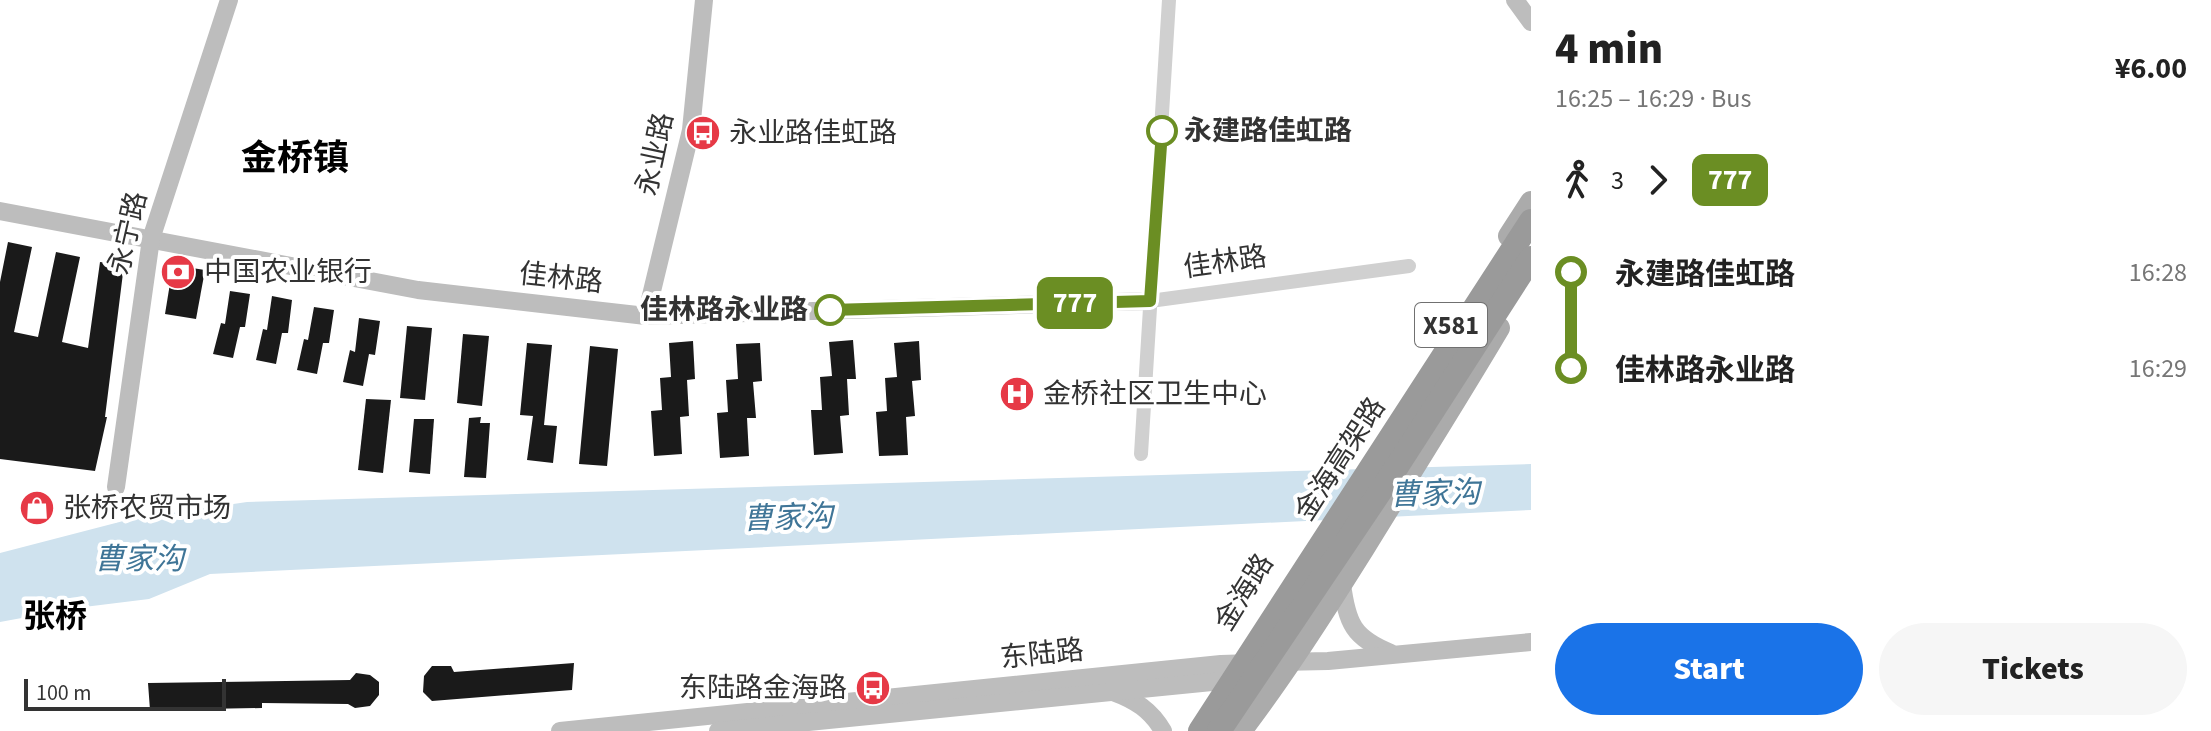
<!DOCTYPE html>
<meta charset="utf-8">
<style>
body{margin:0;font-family:"Source Sans 3","Noto Sans SC",sans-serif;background:#f6f6f6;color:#222;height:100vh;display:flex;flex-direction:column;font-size:30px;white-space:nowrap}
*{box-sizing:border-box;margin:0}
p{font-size:26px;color:#767676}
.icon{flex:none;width:44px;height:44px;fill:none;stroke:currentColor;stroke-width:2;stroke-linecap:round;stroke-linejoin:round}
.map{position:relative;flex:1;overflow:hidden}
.panel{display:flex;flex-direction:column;background:#fff;width:680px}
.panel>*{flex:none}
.badge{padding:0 16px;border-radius:12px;font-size:28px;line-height:52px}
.scale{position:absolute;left:24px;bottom:20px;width:202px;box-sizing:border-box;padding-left:8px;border:4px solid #333;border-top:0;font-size:22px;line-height:28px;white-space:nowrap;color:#333;-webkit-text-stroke:6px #fff;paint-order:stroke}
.map>.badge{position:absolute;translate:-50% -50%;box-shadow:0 0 0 4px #fff}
.legs{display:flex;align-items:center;gap:12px;height:88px;padding:0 24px;font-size:26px}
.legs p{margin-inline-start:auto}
.summary{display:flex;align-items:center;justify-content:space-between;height:136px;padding:0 24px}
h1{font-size:44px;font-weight:800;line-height:60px}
.button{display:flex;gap:16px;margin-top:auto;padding:16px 24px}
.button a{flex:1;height:92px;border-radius:48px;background:#1a73e8;color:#fff;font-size:32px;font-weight:800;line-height:92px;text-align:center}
.button a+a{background:#f6f6f6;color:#222}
ul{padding:0 24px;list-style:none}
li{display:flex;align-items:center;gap:28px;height:96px;font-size:30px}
li i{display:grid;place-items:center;width:12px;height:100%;margin:0 10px;background:currentColor}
li i::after{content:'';width:20px;height:20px;margin:-10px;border:6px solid;border-radius:50%;background:#fff}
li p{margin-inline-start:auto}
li:first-child i{background:linear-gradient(#0000 50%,currentColor 0)}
li:last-child i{background:linear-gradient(currentColor 50%,#0000 0)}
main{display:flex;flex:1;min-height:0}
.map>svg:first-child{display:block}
.water{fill:#cfe2ee}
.building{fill:#1a1a1a}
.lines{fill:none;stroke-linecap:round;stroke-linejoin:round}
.street{stroke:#d0d0d0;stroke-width:14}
.secondary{stroke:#bdbdbd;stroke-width:18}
.primary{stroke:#ababab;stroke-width:22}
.highway-bridge{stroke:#9a9a9a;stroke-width:24}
.line-1-casing{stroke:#fff;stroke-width:18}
.line-1{stroke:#6b8e23;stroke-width:12}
.stop-1-dot{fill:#fff;stroke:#6b8e23;stroke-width:4}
.labels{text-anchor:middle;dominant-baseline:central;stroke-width:8;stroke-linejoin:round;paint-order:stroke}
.shield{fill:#fff;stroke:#707070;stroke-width:2}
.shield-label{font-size:26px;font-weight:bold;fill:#333}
.stop-label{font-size:28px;font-weight:bold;fill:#333;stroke:#fff;text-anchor:start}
.poi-label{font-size:28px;fill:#333;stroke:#fff;text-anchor:start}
.street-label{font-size:28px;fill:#333;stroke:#fff}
.water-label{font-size:30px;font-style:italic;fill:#3f7597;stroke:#fff}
.quarter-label{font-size:32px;font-weight:bold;fill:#000;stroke:#fff}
.district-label{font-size:36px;font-weight:bold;fill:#000;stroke:#fff}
</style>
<main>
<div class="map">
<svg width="1531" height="731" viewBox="0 0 1531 731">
<rect width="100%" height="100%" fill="#fff"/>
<!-- water -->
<polygon class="water" points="1531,464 1531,510 210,574 149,599 76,608 0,622 0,553 131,519 247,502"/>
<!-- building -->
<g class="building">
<polygon points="8,242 32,247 14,332 38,337 56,252 80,257 62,342 88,348 100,262 124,265 105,417 107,417 95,471 0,459 0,282"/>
<polygon points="173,265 205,270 196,319 165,314"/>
<polygon points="230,291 250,294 245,327 240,327 233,358 213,354 221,323 225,324"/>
<polygon points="272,296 292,300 288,333 282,333 276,364 256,360 263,329 267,330"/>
<polygon points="314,307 334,310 329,343 323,343 317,374 297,370 304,339 308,340"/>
<polygon points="359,318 380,321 375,355 369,354 363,386 343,382 350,350 355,352"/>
<polygon points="407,326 432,328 425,400 400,398"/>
<polygon points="463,334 489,336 482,406 457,403"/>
<polygon points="853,340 856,379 847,379 849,415 840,416 843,453 814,455 811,410 822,410 820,377 832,376 829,342"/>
<polygon points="693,341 695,379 687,380 689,416 680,417 682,454 654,456 651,411 662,410 660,378 671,377 669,343"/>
<polygon points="919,341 921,380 912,381 915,416 906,417 908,455 879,456 876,412 887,411 885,378 897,377 894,343"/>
<polygon points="527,343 552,345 544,425 557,426 553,463 527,460 533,416 520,415"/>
<polygon points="760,343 762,381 753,382 756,418 747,418 749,456 720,458 717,413 728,412 726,380 738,379 736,344"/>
<polygon points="590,346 618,349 607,466 579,464"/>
<polygon points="366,399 391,400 383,473 358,470"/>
<polygon points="481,417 480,423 490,423 486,478 464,477 469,418"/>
<polygon points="414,419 434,419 430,474 409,472"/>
<polygon points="574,663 572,690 432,701 423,692 424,676 432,666 451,666 454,672"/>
<polygon points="356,673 370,675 379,682 379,695 370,706 355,708 348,704 262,703 262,708 150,710 148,683 350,680"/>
</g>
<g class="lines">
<!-- street -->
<g class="street">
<polyline points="1150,301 1409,266"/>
<polyline points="1141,454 1169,0"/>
</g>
<!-- secondary -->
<g class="secondary">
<polyline points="1515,0 1531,22"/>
<polyline points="0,211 418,290 646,316 1150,301"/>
<polyline points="646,316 691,130 704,0"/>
<polyline points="116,487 151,239 229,0"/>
<path d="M 1342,584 C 1347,623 1353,638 1391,653"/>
<polyline points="1279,662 1328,661 1531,642"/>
<path d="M 1113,692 C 1135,700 1151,710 1163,731"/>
<polyline points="560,731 1221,664 1253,663"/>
<polyline points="718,731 1242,679"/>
</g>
<!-- primary -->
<g class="primary">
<polyline points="1509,236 1531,202"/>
<path d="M 1241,731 C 1285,673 1322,615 1361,553 C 1407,478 1454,404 1499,328"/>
</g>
<!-- highway-bridge -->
<g class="highway-bridge">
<polyline points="1200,731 1531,221"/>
<polyline points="1219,731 1396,468 1531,258"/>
</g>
</g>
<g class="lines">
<!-- line-1 casing -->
<g class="line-1-casing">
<polyline id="line-1" points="830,310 1150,301 1162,131"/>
</g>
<!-- line-1 -->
<use href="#line-1" class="line-1"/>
</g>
<!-- icons -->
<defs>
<g id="bus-disc" transform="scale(1.8)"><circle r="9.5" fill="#e63946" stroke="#fff"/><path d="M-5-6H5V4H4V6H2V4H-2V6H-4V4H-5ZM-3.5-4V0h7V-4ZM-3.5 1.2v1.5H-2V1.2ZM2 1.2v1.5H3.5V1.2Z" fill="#fff"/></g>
<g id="bank-disc" transform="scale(1.8)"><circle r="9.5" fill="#e63946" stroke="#fff"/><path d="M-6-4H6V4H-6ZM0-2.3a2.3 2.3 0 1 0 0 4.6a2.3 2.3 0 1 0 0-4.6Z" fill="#fff"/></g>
<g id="hospital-disc" transform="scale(1.8)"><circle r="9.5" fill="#e63946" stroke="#fff"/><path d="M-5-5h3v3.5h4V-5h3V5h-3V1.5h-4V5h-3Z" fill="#fff"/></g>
<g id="shop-disc" transform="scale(1.8)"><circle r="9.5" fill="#e63946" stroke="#fff"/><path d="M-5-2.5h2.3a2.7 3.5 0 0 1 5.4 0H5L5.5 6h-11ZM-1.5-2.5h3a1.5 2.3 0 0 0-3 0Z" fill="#fff"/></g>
</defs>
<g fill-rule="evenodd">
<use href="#bus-disc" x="703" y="133"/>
<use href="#bank-disc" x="178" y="272"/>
<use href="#hospital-disc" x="1017" y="394"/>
<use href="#shop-disc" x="37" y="508"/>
<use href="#bus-disc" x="873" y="688"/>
</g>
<!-- markers -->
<g class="stop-1-dot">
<circle cx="1162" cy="131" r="14"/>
<circle cx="830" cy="310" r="14"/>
</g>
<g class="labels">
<!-- shield labels -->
<rect class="shield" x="1415" y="303" width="72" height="44" rx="6"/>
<g class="shield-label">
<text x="1451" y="325">X581</text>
</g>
<!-- stop labels -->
<g class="stop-label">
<text x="1184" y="131">永建路佳虹路</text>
<text x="808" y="310" text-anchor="end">佳林路永业路</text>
</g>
<!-- poi labels -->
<g class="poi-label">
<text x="729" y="133">永业路佳虹路</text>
<text x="204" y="272">中国农业银行</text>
<text x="1043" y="394">金桥社区卫生中心</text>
<text x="63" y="508">张桥农贸市场</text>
<text x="847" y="688" text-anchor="end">东陆路金海路</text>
</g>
<!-- street labels -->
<g class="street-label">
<text transform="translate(655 154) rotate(-78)">永业路</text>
<text transform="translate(128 233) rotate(-77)">永宁路</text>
<text transform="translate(1225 262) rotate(-8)">佳林路</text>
<text transform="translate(561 278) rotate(6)">佳林路</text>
<text transform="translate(1340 459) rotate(-57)">金海高架路</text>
<text transform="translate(1244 592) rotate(-58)">金海路</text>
<text transform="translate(1042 654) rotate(-6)">东陆路</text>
</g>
<!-- water labels -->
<g class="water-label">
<text transform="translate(1435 494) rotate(-2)">曹家沟</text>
<text transform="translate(788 518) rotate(-2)">曹家沟</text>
<text x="139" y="559">曹家沟</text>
</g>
<!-- quarter labels -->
<g class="quarter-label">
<text x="55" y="617">张桥</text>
</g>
<!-- district labels -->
<g class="district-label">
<text x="295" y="158">金桥镇</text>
</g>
</g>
</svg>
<div class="scale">100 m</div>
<b class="badge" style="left:1075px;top:303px;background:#6b8e23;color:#fff">777</b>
</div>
<section class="panel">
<div class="summary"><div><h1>4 min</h1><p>16:25 – 16:29 · Bus</p></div><b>¥6.00</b></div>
<div class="legs"><svg class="icon" aria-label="walk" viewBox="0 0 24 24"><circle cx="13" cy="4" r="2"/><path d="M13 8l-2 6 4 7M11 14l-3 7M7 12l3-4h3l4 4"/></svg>3<svg class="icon" aria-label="forward" viewBox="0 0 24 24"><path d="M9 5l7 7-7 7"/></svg><b class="badge" style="background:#6b8e23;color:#fff">777</b></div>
<ul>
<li><i style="color:#6b8e23"></i><b>永建路佳虹路</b><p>16:28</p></li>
<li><i style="color:#6b8e23"></i><b>佳林路永业路</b><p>16:29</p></li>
</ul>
<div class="button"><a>Start</a><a>Tickets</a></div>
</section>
</main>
